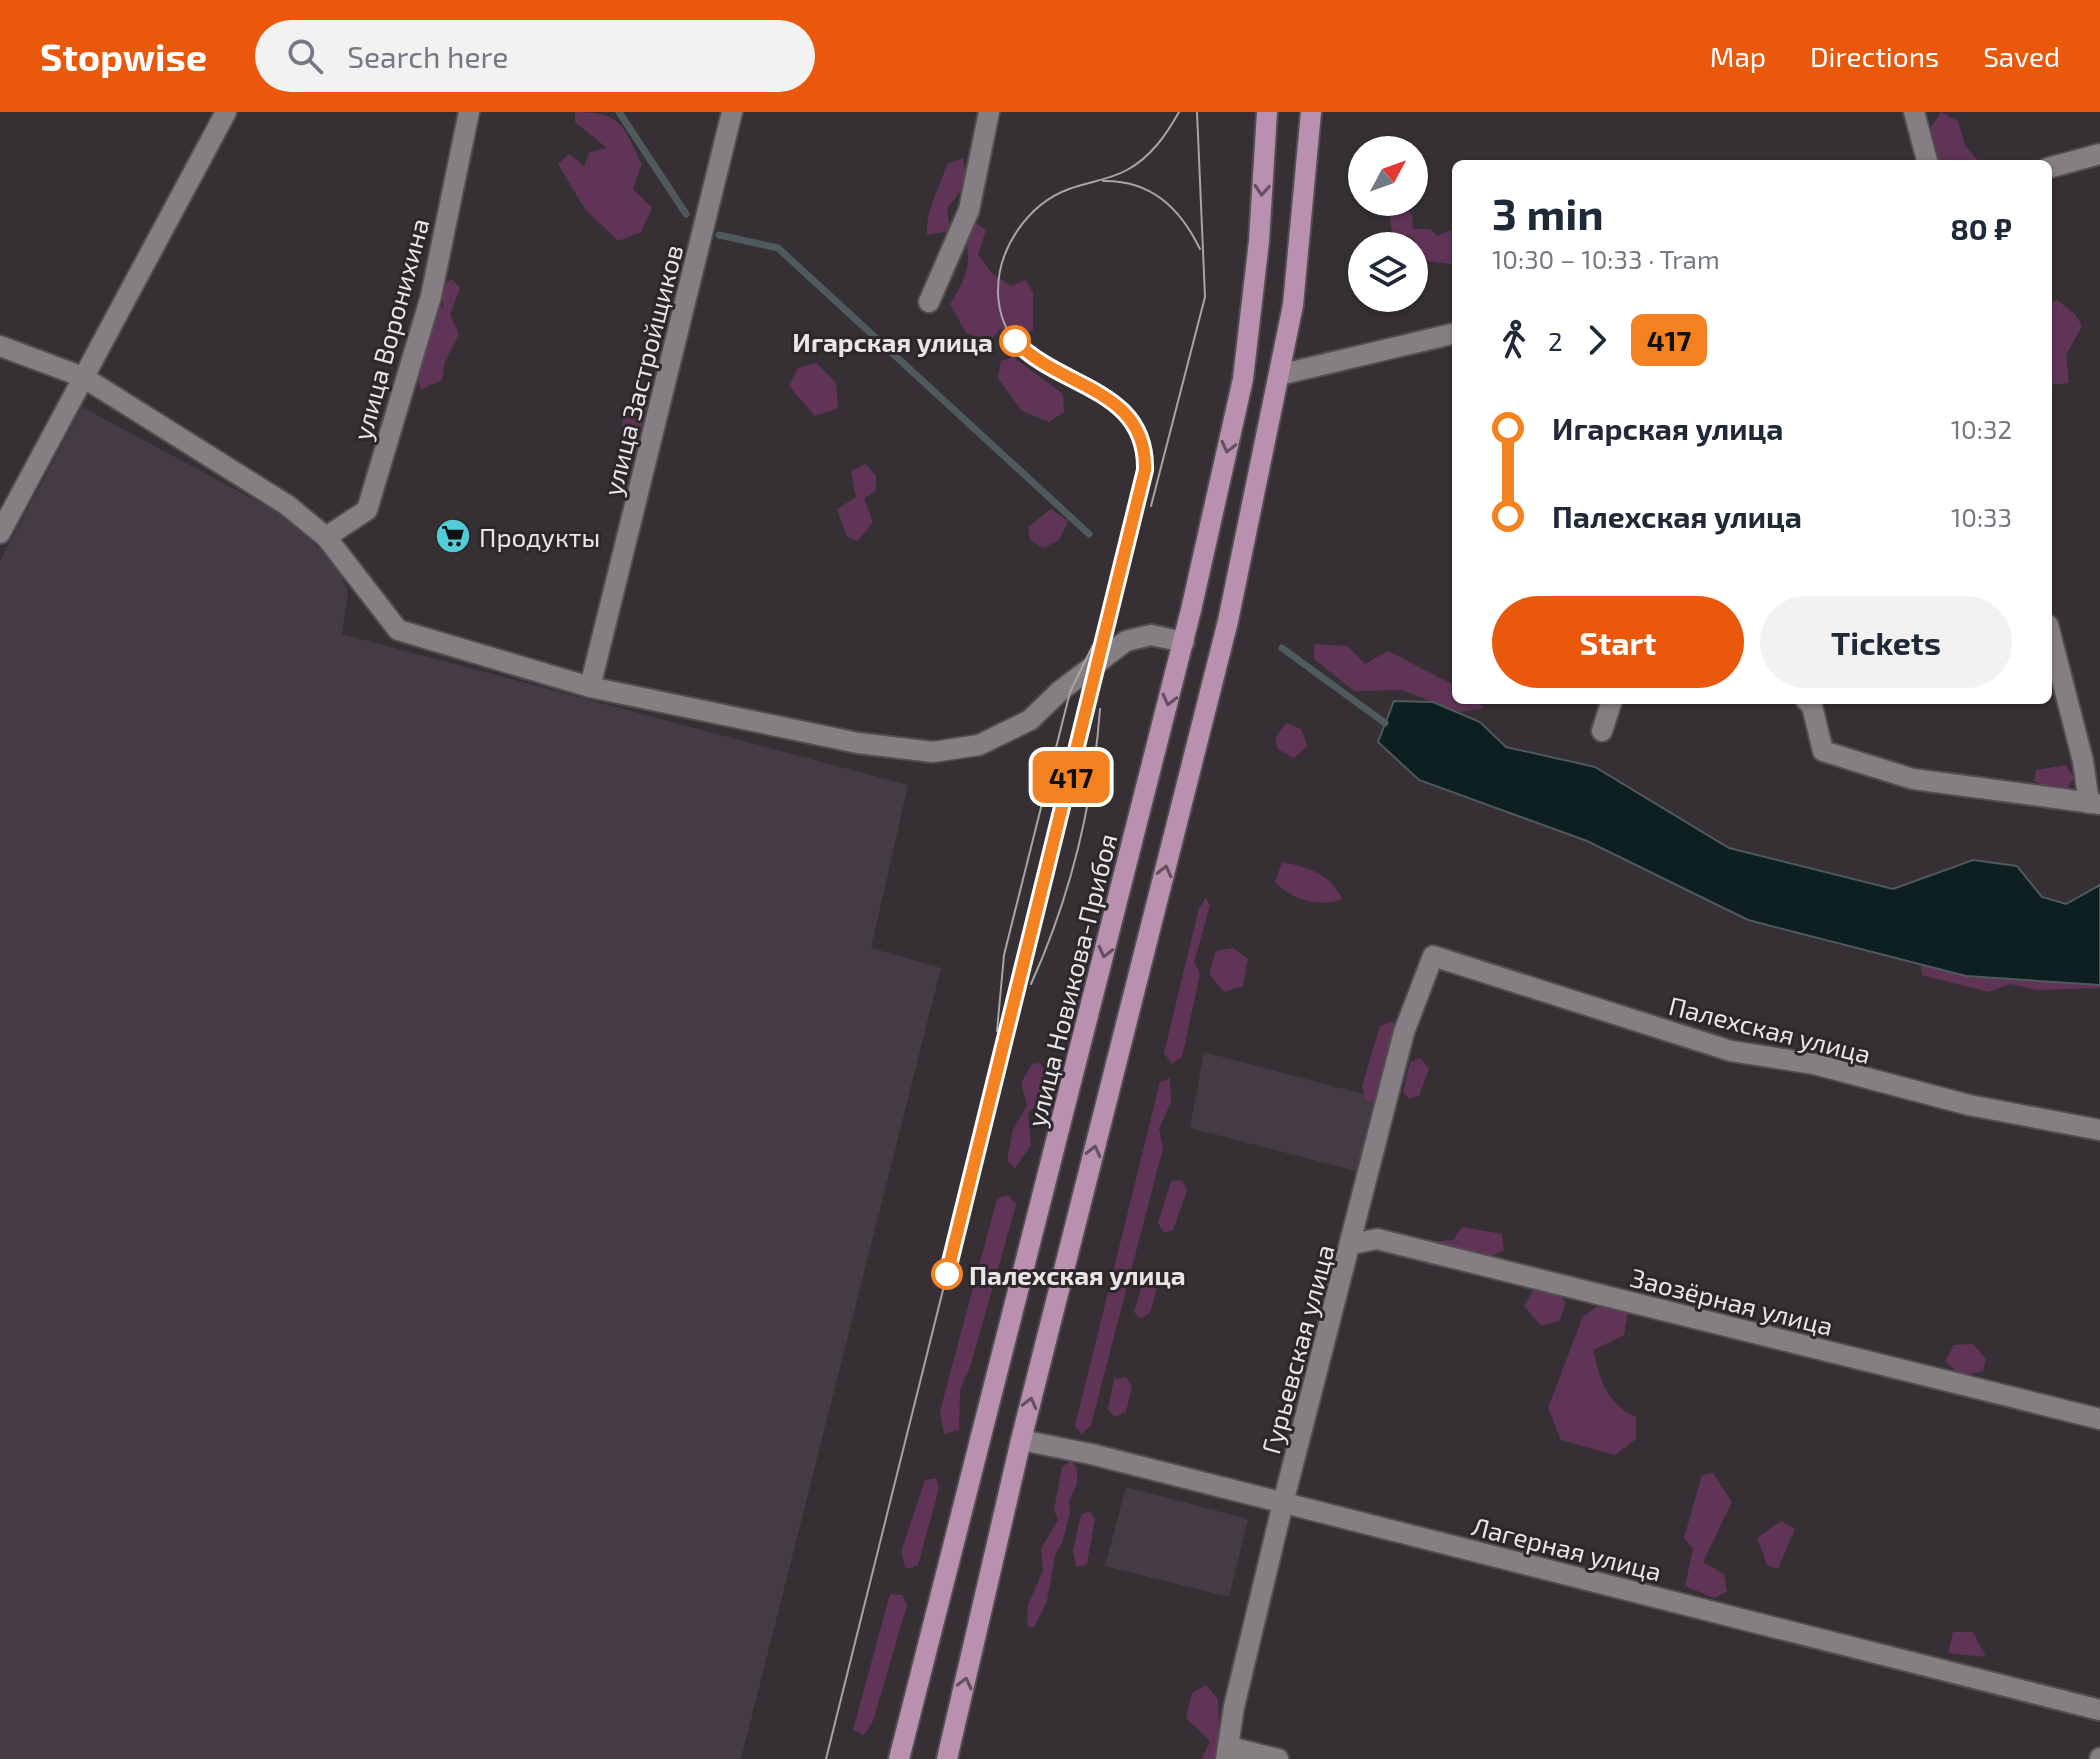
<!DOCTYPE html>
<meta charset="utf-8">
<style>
body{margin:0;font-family:"Exo 2",sans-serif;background:#f2f2f3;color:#1f2937;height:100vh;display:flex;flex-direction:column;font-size:30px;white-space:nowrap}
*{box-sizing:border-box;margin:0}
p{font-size:26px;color:#747a83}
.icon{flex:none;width:44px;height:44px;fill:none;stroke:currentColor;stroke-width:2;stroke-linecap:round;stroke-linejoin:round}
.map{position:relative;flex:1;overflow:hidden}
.drawer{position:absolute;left:1452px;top:48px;width:600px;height:544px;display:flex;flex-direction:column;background:#fff;border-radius:12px;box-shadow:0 2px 6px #0004}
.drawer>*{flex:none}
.badge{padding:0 16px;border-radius:12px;font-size:28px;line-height:52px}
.needle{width:52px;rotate:49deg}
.fabs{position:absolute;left:1348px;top:24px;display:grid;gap:16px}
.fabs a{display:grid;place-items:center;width:80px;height:80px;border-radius:50%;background:#fff;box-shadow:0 2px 6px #0004;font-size:40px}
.map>.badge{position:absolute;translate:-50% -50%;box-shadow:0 0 0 4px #fff}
.legs{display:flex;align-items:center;gap:12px;height:88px;padding:0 40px;font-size:26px}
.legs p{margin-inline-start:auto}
.headline{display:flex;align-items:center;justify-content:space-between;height:136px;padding:0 40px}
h1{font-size:44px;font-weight:700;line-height:60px}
.primary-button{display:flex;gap:16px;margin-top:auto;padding:16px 40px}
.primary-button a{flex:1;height:92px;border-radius:48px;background:#ea580c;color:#fff;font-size:32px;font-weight:700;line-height:92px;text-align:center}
.primary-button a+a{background:#f2f2f3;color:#1f2937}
ul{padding:0 40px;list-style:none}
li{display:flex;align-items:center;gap:28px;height:88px;font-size:30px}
li i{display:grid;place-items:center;width:12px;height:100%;margin:0 10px;background:currentColor}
li i::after{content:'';width:20px;height:20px;margin:-10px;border:6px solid;border-radius:50%;background:#fff}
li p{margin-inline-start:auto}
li:first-child i{background:linear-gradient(#0000 50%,currentColor 0)}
li:last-child i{background:linear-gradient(currentColor 50%,#0000 0)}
header{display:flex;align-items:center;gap:48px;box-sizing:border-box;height:112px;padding:0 40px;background:#ea580c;color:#fff}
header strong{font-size:38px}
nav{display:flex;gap:44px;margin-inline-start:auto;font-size:28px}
.search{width:560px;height:72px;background:#f2f2f3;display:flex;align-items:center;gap:20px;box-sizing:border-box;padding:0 28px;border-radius:44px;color:#747a83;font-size:30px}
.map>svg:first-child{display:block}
.built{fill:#453b42}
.green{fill:#603457}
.water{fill:#0d1f20;stroke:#4f5a5c;stroke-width:2}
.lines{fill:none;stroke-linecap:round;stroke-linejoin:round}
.stream{stroke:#4f5a5c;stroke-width:7}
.minor-casing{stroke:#524d51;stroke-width:24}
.major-casing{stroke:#524d51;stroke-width:24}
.minor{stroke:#857f83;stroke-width:20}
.major{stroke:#b991af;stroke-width:20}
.tram{stroke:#a8a3a6;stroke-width:2}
.oneway{stroke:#64515f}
.line-1-casing{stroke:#fff;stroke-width:18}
.line-1{stroke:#f58220;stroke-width:12}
.stop-1-dot{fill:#fff;stroke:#f58220;stroke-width:4}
.labels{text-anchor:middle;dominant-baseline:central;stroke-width:6;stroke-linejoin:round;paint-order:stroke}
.street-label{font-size:26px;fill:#e8e5e7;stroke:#2c272a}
.stop-label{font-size:26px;font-weight:bold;fill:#e8e5e7;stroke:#2c272a;text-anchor:end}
.poi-label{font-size:26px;fill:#e8e5e7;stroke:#2c272a;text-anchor:start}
</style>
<header>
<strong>Stopwise</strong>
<div class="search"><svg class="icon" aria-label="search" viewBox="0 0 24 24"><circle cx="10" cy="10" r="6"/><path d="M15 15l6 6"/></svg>Search here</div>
<nav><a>Map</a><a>Directions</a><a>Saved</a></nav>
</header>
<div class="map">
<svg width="2100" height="1647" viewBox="0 0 2100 1647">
<rect width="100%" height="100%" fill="#363034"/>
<!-- built -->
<g class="built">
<polygon points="82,295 283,403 336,452 348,480 342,522 908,673 871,836 941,856 741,1647 0,1647 0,449"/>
<polygon points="1204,940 1378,986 1360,1060 1190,1016"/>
<polygon points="1126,1375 1248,1407 1229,1485 1105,1454"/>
</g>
<!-- green -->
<g class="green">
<path d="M 575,0 C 622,0 623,14 642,52 L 633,77 L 652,96 L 641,120 L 618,129 L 585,97 L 558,52 L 569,42 L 584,54 L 590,40 L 607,36 L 575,10 Z"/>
<polygon points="1941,0 1958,9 1965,34 1981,52 1941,52 1928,20"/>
<path d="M 963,46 L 967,70 L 947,97 L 950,119 L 927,123 C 926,96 939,78 947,52 Z"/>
<polygon points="1403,93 1412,102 1413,117 1430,117 1437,124 1456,116 1456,149 1450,152 1427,149 1412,125 1392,121 1390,105"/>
<path d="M 972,109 L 986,118 L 978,143 L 993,162 L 1011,174 L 1026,168 L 1033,181 L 1033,218 L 1020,224 L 1000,217 L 990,229 L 966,221 L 950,192 C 966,167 973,151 964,122 Z"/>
<polygon points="452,167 460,176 450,203 459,222 445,249 442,268 422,277 412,260 420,243 406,223 411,208 444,194 438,176"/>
<polygon points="2057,188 2075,202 2082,214 2066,243 2069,271 2048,273 2048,238 2052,237 2048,220 2048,191"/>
<polygon points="1013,245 1063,282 1064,300 1049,310 1022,299 998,266 1001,249"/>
<polygon points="816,251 836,271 838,296 815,304 789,274 798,256"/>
<polygon points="638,279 651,293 647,318 633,324 622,314 624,294"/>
<polygon points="866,352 876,364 876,378 864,387 873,410 858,429 847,425 837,397 856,385 851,359"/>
<polygon points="1051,397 1068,409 1059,428 1043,436 1030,428 1028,415"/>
<polygon points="1314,532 1347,534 1365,552 1388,539 1450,571 1456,575 1456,588 1474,588 1485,596 1459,600 1402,578 1354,579 1314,547"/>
<polygon points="1286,611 1301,617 1307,634 1294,646 1278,637 1275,626"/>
<polygon points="2066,653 2074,666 2063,682 2034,669 2036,658"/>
<path d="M 1282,750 C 1308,755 1331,762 1342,787 C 1319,796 1292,788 1275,770 Z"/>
<polygon points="1206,786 1210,794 1194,850 1200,862 1182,945 1172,952 1164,941 1199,796"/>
<polygon points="1233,836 1248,847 1243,874 1224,880 1209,862 1216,839"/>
<polygon points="1920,849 2100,861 2100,876 2038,878 2010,872 1989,880 1922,863"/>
<path d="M 1392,909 L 1399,918 C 1392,945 1381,956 1384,985 L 1366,990 L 1362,974 L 1380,914 Z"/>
<polygon points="1420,946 1429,957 1419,984 1409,987 1403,980 1410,950"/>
<polygon points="1040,951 1048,964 1040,990 1028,1001 1031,1033 1015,1056 1007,1049 1013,1018 1027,993 1021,971 1032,952"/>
<polygon points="1170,966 1171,990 1159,1017 1163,1036 1091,1313 1082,1322 1075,1314 1160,970"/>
<polygon points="1182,1068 1187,1078 1173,1118 1164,1121 1158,1111 1171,1069"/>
<polygon points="1008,1083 1016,1093 970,1255 960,1278 959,1318 944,1322 940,1299 997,1087"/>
<polygon points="1462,1115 1502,1122 1504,1138 1485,1147 1455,1135 1447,1154 1427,1153 1428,1130 1453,1128"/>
<polygon points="1154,1157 1159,1168 1150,1201 1140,1206 1134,1200 1145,1163"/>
<polygon points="1536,1173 1555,1177 1566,1191 1559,1209 1541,1214 1524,1194"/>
<path d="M 1617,1194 L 1628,1199 L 1624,1223 L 1593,1238 C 1601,1270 1605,1290 1636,1305 L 1636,1327 L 1615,1343 L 1561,1328 L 1548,1296 L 1583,1204 L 1597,1195 Z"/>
<polygon points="1973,1232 1986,1247 1983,1259 1961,1264 1945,1249 1954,1233"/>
<polygon points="1126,1265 1132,1274 1126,1300 1114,1305 1108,1297 1114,1267"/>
<polygon points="1071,1349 1077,1356 1077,1373 1069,1388 1070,1400 1063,1428 1055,1444 1047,1489 1034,1515 1027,1514 1028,1493 1043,1459 1041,1437 1058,1408 1054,1398 1062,1355"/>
<polygon points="1713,1361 1732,1390 1703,1450 1724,1462 1727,1480 1714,1486 1685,1474 1693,1437 1684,1426 1702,1363"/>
<polygon points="936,1366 939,1376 918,1453 906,1457 901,1440 925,1368"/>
<polygon points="1089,1399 1095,1407 1087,1452 1076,1455 1073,1438 1081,1403"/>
<polygon points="1781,1409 1795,1417 1778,1457 1767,1453 1757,1426"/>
<polygon points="890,1482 902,1483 907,1493 873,1609 864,1623 853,1618"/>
<polygon points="1953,1520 1973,1520 1986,1545 1948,1541"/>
<polygon points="1206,1573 1218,1587 1220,1633 1215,1647 1202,1647 1210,1629 1186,1606 1192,1581"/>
</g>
<!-- water -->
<polygon class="water" points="1394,589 1433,590 1480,610 1506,635 1595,655 1729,736 1893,777 1973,748 2017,754 2042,785 2066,792 2100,773 2100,873 1966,864 1748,808 1587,729 1419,668 1378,630"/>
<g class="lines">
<!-- stream -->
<g class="stream">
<polyline points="619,0 686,102"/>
<polyline points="719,123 778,136 1089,422"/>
<polyline points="1282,536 1385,611"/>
</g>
<!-- minor casing -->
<g class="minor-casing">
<g id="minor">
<polyline points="1914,0 1928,52"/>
<polyline points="2048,56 2100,42"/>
<polyline points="929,190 969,98 989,0"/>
<polyline points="0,234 83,265 287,393 326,425 398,518 590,575 858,631 933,640 979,633 1030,608 1060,579 1126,529 1151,523 1184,530"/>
<polyline points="1279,263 1456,221"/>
<polyline points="0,421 226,0"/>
<polyline points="326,425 367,398 431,184 469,0"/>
<polyline points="2048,513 2083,649 2089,691"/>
<polyline points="590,575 732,0"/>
<polyline points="1806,588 1812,594 1823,639 1913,667 2100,692"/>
<polyline points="1602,619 1612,588"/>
<polyline points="1352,1132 1377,1127 2100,1307"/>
<polyline points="1021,1328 1091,1342 2100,1598"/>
<polyline points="1229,1635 1278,1647"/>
<polyline points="1226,1647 1234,1595 1283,1391 1404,920 1433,844 1731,939 1814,952 1969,993 2100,1018"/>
<polyline points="2100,1647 2100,1646"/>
</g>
</g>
<!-- major casing -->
<g class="major-casing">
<g id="major">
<polyline points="899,1647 1191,498 1243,267 1259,129 1267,0"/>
<polyline points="947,1647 1021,1328 1228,509 1293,193 1311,0"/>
</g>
</g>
<!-- minor -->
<use href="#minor" class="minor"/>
<!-- major -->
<use href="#major" class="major"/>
<!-- tram -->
<g class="tram">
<path d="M 1103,69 C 1151,68 1180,96 1200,137"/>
<polyline points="1151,394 1205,185 1197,0"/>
<path d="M 1031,872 C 1070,786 1093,691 1100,597"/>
<polyline points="997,919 1004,843 1070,580 1093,533"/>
<path d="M 826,1647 L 1144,372 C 1158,246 1002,290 998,181 C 997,137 1028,92 1069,77 C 1087,70 1109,68 1127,58 C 1151,45 1166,23 1179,0"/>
</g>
</g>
<!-- one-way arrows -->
<defs><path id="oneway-chevron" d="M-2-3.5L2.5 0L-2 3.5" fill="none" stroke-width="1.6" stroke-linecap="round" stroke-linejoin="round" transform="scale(2)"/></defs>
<g class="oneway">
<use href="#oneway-chevron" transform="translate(1262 78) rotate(94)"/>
<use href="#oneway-chevron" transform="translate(1228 335) rotate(103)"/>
<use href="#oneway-chevron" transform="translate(1169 588) rotate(104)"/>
<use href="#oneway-chevron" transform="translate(1165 759) rotate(-76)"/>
<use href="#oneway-chevron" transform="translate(1105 840) rotate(104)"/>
<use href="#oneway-chevron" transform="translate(1094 1039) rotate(-76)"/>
<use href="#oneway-chevron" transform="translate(1030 1291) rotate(-76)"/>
<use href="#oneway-chevron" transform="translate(965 1571) rotate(-77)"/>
</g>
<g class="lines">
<!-- line-1 casing -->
<g class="line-1-casing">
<path id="line-1" d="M 947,1162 L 1145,358 C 1147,276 1061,277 1015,229"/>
</g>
<!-- line-1 -->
<use href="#line-1" class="line-1"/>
</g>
<!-- icons -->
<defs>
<g id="supermarket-disc" transform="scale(1.8)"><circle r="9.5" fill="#52ccd6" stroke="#2c272a"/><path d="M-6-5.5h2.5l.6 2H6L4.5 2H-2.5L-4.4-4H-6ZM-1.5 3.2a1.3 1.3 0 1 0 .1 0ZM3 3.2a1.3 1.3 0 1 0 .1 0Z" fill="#111"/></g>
</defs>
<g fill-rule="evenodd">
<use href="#supermarket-disc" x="453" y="424"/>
</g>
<!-- markers -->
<g class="stop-1-dot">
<circle cx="1015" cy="229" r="14"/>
<circle cx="947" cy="1162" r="14"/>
</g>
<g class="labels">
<!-- street labels -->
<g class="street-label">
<text transform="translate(390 217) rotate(-75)">улица Воронихина</text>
<text transform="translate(642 258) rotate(-76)">улица Застройщиков</text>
<text transform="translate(1071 868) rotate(-76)">улица Новикова-Прибоя</text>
<text transform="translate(1770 917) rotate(14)">Палехская улица</text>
<text transform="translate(1732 1189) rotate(14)">Заозёрная улица</text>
<text transform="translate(1297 1237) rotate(-75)">Гурьевская улица</text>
<text transform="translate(1567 1436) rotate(14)">Лагерная улица</text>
</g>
<!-- stop labels -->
<g class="stop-label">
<text x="993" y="229">Игарская улица</text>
<text x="969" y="1162" text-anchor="start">Палехская улица</text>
</g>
<!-- poi labels -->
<g class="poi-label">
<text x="479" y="424">Продукты</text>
</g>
</g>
</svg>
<div class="fabs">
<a><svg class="needle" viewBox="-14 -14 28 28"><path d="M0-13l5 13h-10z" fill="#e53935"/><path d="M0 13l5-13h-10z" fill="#747a83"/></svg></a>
<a><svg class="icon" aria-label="layers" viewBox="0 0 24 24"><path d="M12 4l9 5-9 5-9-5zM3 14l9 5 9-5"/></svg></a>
</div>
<b class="badge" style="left:1071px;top:665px;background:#f58220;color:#111">417</b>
<section class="drawer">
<div class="headline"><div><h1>3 min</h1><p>10:30 – 10:33 · Tram</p></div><b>80 ₽</b></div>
<div class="legs"><svg class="icon" aria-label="walk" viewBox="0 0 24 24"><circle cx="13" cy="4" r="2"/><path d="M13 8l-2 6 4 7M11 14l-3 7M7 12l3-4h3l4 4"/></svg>2<svg class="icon" aria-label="forward" viewBox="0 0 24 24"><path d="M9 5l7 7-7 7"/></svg><b class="badge" style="background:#f58220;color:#111">417</b></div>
<ul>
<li><i style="color:#f58220"></i><b>Игарская улица</b><p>10:32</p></li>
<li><i style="color:#f58220"></i><b>Палехская улица</b><p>10:33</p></li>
</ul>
<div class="primary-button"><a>Start</a><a>Tickets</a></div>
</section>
</div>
